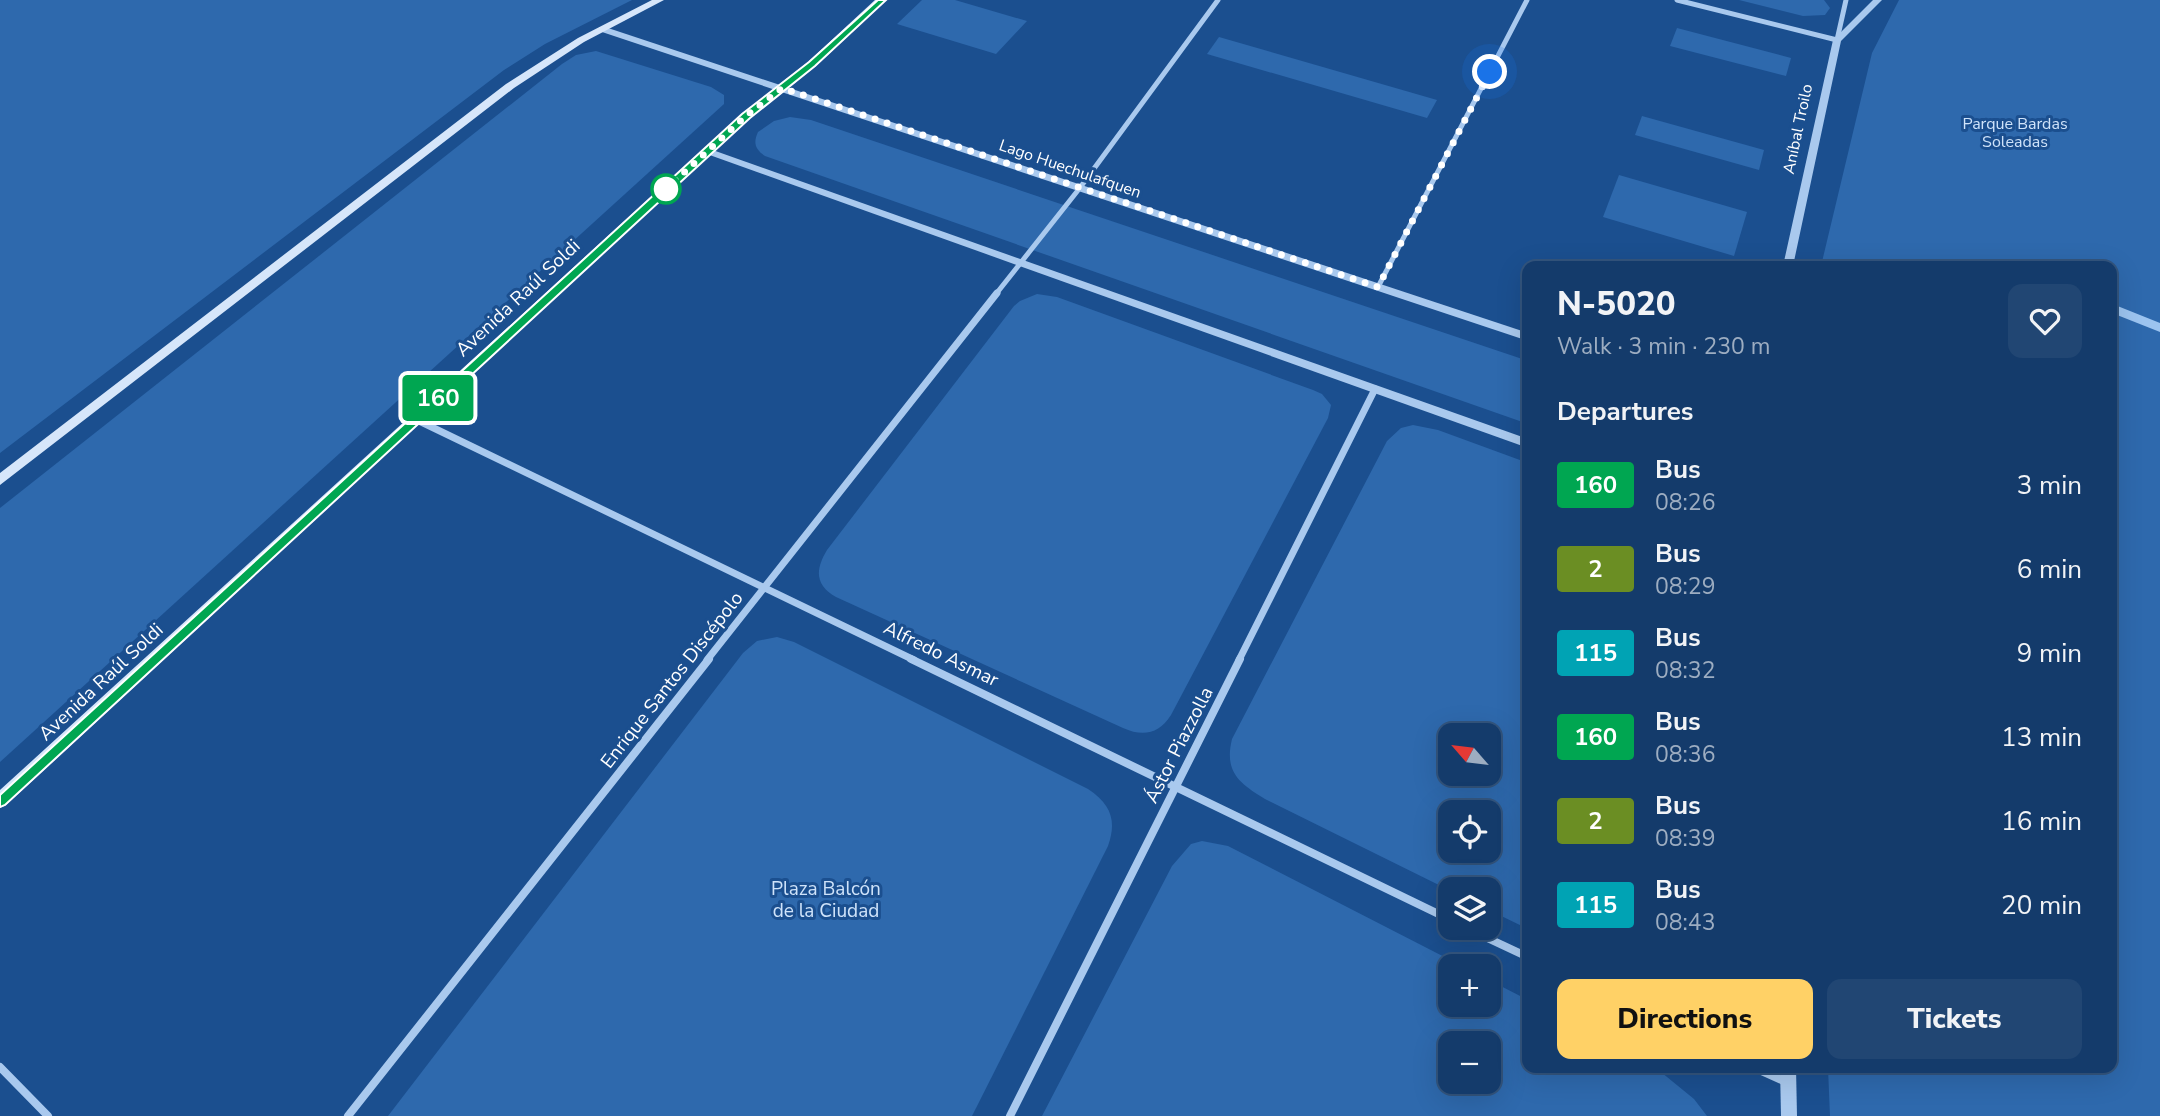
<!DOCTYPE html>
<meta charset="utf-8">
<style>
body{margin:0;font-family:"Nunito Sans",sans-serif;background:#214673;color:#f1f3f6;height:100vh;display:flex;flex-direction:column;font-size:26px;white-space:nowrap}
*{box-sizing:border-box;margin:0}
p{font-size:23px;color:#9dadc1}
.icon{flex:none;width:38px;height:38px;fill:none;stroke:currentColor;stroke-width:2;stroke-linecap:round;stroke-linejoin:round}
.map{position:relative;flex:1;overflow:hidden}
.sheet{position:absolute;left:1522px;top:261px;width:595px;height:812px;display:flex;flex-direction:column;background:#143b6b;border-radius:14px;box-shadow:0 7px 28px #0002,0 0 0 2px #33557e}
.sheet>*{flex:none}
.badge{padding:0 14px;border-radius:5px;font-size:24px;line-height:46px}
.needle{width:46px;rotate:298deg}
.fabs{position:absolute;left:1438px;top:723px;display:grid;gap:14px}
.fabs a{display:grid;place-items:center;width:63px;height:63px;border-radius:14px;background:#143b6b;box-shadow:0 7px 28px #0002,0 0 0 2px #33557e;font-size:35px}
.you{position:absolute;width:35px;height:35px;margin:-18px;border:5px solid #fff;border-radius:50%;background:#1a73e8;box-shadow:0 0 0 10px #1a73e833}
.map>.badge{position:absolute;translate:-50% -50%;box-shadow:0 0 0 4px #fff}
h2{padding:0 35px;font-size:26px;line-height:63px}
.round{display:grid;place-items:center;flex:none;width:74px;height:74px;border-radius:14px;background:#214673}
.summary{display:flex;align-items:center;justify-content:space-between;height:119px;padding:0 35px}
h1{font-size:33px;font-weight:800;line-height:52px}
.button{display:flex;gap:14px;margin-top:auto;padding:14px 35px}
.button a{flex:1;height:80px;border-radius:14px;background:#ffd166;color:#111;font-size:28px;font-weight:800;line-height:80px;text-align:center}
.button a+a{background:#214673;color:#f1f3f6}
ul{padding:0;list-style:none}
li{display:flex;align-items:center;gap:21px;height:84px;padding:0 35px}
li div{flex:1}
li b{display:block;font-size:26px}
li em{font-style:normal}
li .badge{min-width:77px;font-weight:700;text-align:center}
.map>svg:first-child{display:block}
.green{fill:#2e69ad;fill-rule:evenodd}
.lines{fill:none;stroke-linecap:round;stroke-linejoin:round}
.stream{fill:#9cc4f0;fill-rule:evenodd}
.minor-far2{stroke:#a9c9ee;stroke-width:5}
.minor-far1{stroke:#a9c9ee;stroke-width:7}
.minor{stroke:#a9c9ee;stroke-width:8}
.tertiary{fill:#a9c9ee;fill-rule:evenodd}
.secondary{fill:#d6e6fa;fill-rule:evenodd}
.line{fill:#00a651;stroke:#fff;stroke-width:2}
.walk{stroke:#fff;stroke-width:7;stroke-dasharray:0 12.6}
.stop-dot{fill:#fff;stroke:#00a651;stroke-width:3.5}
.labels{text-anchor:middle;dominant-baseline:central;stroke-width:6;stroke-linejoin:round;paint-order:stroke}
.far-park-label{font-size:16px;fill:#cfe3fa;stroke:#1b4f8f}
.far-street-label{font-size:16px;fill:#fff;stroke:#1b4f8f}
.street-label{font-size:19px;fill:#fff;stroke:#1b4f8f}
.park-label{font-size:19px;fill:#cfe3fa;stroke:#1b4f8f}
</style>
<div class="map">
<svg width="2160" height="1116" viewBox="0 0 2160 1116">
<rect width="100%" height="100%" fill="#1b4f8f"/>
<!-- green -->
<g class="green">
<polygon points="0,0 632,0 545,44 504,70 0,453"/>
<polygon points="922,0 955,0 1027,21 996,54 897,24"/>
<polygon points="1739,0 1824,0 1830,8 1825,15 1803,16"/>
<polygon points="1899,0 2160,0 2160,1116 1830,1116 1828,1068 2112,1068 2112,266 1821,266 1872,53"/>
<polygon points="1677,28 1791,58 1786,76 1670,46"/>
<polygon points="1219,37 1437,100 1427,118 1207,54"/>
<polygon points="596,51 711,87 724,95 724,104 0,762 0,508 562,64 576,55"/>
<polygon points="1642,116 1764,150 1759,170 1635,135"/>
<path d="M 790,117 L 811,120 L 1528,361 L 1528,424 L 765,156 C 755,149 753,143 758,132 L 774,121 Z"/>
<polygon points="1619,175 1747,212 1734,256 1603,217"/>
<path d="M 1037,294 L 1057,297 L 1313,390 L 1322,394 L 1331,405 L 1328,418 L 1171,715 C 1159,734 1143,737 1123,728 L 836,597 C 815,585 815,570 827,550 L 1014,306 L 1020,301 Z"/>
<path d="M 1413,425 L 1438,430 L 1528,463 L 1528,929 L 1489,910 L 1489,889 L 1451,889 L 1451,891 L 1265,799 C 1239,783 1224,772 1232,739 L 1387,441 L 1401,428 ZM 1451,735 L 1489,735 L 1489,774 L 1451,774 ZM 1451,812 L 1489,812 L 1489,850 L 1451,850 Z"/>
<path d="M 777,637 L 794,642 L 1088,789 C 1111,804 1117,821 1108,846 L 972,1116 L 388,1116 L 743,653 L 757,641 Z"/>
<path d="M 1202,841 L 1228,846 L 1462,966 L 1451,966 L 1451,1004 L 1489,1004 L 1489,980 L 1528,1000 L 1528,1068 L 1656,1068 L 1694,1099 L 1707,1116 L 1042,1116 L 1172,866 L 1191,844 ZM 1451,1043 L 1489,1043 L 1489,1082 L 1451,1082 Z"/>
</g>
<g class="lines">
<!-- stream -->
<polygon class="stream" points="2115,305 2160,323 2160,332 2112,313 2112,306"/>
<!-- minor-far2 -->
<g class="minor-far2">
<polyline points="1677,0 1837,40 1846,0"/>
<polyline points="1378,287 1527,0"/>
<polyline points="996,294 1079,189 1218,0"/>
</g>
<!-- minor-far1 -->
<g class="minor-far1">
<polyline points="415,419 914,660"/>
<polyline points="707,660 997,293"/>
<polyline points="1239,660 1375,389"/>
</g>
<!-- minor -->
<g class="minor">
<polyline points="911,659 1451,920"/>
<polyline points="1466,928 1528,957"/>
<polyline points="0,1067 48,1116"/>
<polyline points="1755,1068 1786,1082"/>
<polyline points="348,1116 709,659"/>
<polyline points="1010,1116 1240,659"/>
</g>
<!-- tertiary -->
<g class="tertiary">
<polygon points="1873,0 1882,0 1841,41 1793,266 1783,266 1833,40"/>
<polygon points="599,27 605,27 1528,333 1528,341 599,31"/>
<polygon points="707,148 1528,439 1528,448 704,153 702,151"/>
<polygon points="1780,1068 1796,1068 1797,1116 1781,1116"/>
</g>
<!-- secondary -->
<g class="secondary">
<polygon points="652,0 664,0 584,42 514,88 0,485 0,473 506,84 578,38"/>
<polygon points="875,0 886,0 816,66 750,118 6,805 0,808 0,790 742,114 808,62"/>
</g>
</g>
<!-- line -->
<polygon class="line" points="878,0 886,0 815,66 750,118 5,805 0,807 0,795 742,114 809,62"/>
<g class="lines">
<!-- walk -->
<polyline class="walk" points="666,189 746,116 782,88 1378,287 1490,72"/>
</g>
<!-- markers -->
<circle class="stop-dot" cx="666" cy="189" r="14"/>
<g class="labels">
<!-- far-park labels -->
<g class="far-park-label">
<text x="2015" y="124">Parque Bardas<tspan x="2015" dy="18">Soleadas</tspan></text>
</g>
<!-- far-street labels -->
<g class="far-street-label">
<text transform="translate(1798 129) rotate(-78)">Aníbal Troilo</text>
<text transform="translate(1070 169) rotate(19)">Lago Huechulafquen</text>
</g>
<!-- street labels -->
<g class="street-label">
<text transform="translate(518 298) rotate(-43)">Avenida Raúl Soldi</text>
<text transform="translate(941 654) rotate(26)">Alfredo Asmar</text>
<text transform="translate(672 680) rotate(-52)">Enrique Santos Discépolo</text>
<text transform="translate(101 682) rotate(-43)">Avenida Raúl Soldi</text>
<text transform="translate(1179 745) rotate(-63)">Ástor Piazzolla</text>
</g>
<!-- park labels -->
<g class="park-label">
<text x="826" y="889">Plaza Balcón<tspan x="826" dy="22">de la Ciudad</tspan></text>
</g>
</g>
</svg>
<div class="fabs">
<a><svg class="needle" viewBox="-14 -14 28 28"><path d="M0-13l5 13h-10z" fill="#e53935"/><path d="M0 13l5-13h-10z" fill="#9dadc1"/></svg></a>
<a><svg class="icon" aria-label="locate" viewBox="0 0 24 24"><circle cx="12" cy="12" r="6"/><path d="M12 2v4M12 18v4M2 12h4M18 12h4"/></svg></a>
<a><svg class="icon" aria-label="layers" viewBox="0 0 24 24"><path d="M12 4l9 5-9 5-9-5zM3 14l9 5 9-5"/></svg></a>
<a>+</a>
<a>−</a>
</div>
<div class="you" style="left:1490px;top:72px"></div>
<b class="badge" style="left:438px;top:398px;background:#00a651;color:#fff">160</b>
<section class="sheet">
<div class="summary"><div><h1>N-5020</h1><p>Walk · 3 min · 230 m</p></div><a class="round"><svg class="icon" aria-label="heart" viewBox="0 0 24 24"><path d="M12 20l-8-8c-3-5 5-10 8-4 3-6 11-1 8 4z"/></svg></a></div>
<h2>Departures</h2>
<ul>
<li><span class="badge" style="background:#00a651;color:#fff">160</span><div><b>Bus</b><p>08:26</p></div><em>3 min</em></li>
<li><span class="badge" style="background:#6b8e23;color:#fff">2</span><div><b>Bus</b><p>08:29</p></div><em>6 min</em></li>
<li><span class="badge" style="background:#00a3b4;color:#fff">115</span><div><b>Bus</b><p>08:32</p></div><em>9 min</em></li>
<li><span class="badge" style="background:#00a651;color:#fff">160</span><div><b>Bus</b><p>08:36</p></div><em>13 min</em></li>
<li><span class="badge" style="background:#6b8e23;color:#fff">2</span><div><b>Bus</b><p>08:39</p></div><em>16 min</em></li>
<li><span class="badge" style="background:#00a3b4;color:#fff">115</span><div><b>Bus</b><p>08:43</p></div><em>20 min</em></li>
</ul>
<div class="button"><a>Directions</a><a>Tickets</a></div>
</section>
</div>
